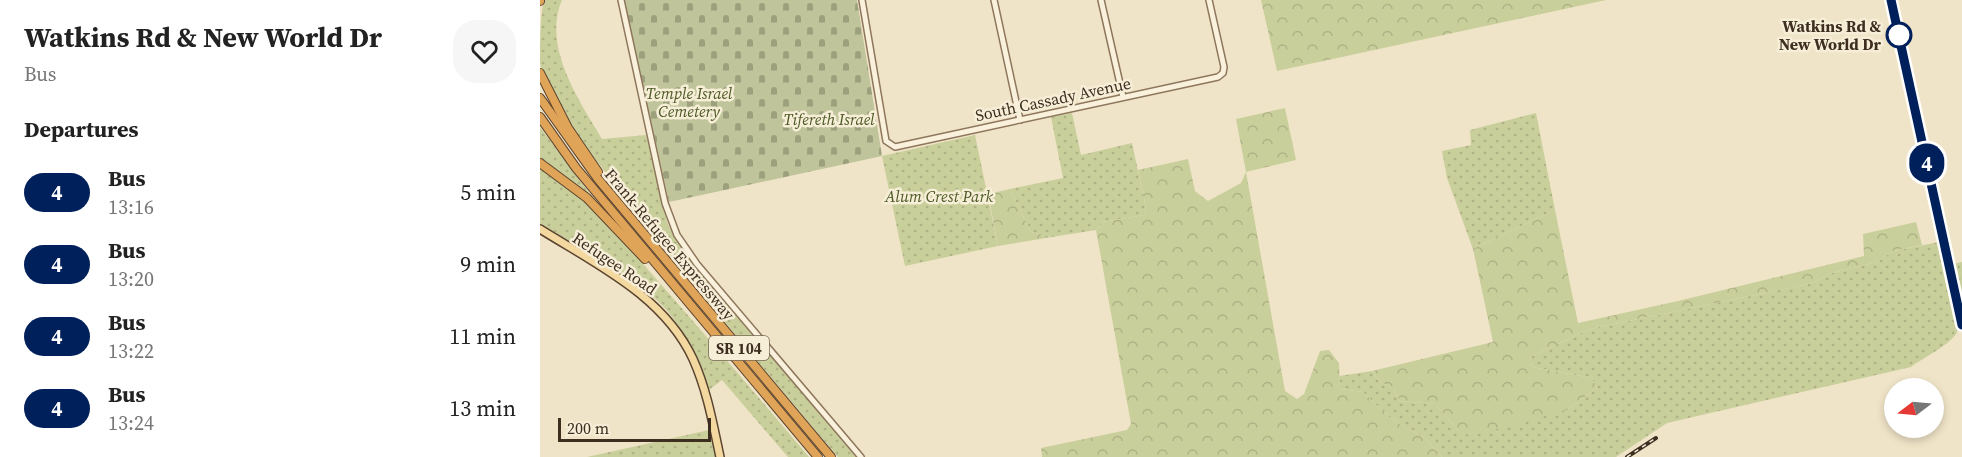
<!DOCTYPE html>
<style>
body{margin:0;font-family:"Source Serif 4",serif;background:#f6f6f6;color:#222;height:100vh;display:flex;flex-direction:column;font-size:22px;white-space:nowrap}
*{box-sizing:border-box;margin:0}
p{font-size:20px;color:#767676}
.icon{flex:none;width:33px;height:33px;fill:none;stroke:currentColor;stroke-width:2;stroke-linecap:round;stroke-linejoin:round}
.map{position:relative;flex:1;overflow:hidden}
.sheet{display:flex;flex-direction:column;background:#fff;width:540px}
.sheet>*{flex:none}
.badge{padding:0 12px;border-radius:20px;font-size:21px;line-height:39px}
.needle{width:39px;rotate:254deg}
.fabs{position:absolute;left:1344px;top:378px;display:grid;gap:12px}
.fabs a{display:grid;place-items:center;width:60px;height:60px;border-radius:50%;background:#fff;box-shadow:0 3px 9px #0003;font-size:30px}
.scale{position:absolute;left:18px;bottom:15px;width:153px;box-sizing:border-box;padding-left:6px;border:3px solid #3d2e20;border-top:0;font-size:16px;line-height:21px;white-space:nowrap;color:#3d2e20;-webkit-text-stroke:4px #f7eed8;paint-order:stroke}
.map>.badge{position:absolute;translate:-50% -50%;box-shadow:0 0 0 3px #fff}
h2{padding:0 24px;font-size:22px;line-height:54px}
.round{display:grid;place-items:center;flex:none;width:63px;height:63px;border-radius:24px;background:#f6f6f6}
.overview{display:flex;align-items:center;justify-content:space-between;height:102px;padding:0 24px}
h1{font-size:28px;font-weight:700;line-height:45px}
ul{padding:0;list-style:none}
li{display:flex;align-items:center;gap:18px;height:72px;padding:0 24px}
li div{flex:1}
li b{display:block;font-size:22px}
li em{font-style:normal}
li .badge{min-width:66px;font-weight:700;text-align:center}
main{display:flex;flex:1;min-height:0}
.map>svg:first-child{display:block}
.grass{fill:url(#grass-dots)}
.forest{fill:url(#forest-crowns)}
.cemetery{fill:url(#cemetery-stones)}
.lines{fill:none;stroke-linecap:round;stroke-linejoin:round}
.minor-casing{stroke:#8d765c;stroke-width:8}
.major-casing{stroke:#5b4430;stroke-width:10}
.highway-casing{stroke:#5b4430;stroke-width:10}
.minor{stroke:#faf1dc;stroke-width:5}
.major{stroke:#f3d9a0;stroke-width:7}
.highway{stroke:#e0a458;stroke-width:8}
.rail-casing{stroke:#3d2e20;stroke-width:4}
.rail{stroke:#f7eed8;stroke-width:1.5;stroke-dasharray:4.5;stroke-linecap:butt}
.line-casing{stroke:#fff;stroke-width:14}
.line{stroke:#00205b;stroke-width:9}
.stop-dot{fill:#fff;stroke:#00205b;stroke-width:3}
.labels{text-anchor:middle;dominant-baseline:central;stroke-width:5;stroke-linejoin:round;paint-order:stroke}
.shield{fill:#f7eed8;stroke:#756857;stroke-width:1.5}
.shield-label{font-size:15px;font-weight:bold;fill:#3d2e20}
.stop-label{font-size:16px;font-weight:bold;fill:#3d2e20;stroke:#f7eed8;text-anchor:end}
.park-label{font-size:16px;font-style:italic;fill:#4d5a26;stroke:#f7eed8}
.street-label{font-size:16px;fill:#3d2e20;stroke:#f7eed8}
</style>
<main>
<section class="sheet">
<div class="overview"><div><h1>Watkins Rd &amp; New World Dr</h1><p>Bus</p></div><a class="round"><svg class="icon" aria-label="heart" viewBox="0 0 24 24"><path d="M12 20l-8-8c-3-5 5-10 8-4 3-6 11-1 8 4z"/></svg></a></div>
<h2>Departures</h2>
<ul>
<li><span class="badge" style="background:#00205b;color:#fff">4</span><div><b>Bus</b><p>13:16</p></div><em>5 min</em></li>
<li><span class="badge" style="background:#00205b;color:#fff">4</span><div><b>Bus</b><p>13:20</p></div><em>9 min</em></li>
<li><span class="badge" style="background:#00205b;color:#fff">4</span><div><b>Bus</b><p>13:22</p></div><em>11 min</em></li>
<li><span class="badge" style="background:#00205b;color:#fff">4</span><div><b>Bus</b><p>13:24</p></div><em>13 min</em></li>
</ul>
</section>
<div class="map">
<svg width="1422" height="457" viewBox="0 0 1422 457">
<defs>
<pattern id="grass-dots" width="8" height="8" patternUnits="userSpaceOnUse" patternTransform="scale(1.5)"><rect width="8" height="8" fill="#c9cf9b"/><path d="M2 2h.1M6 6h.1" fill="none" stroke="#aeb285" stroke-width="1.8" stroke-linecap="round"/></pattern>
<pattern id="forest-crowns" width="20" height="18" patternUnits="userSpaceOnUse" patternTransform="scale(1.5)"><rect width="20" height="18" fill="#c9cf9b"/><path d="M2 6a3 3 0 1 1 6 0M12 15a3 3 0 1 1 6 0" fill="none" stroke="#aeb285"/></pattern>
<pattern id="cemetery-stones" width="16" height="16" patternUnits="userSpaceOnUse" patternTransform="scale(1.5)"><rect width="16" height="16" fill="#bfc49a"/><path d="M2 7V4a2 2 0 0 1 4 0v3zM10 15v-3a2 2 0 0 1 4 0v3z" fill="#9ca07d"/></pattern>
</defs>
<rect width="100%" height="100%" fill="#f0e4c8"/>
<!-- grass -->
<g class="grass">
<path d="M 4,0 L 22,0 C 2,47 39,100 62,139 L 106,135 L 128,225 L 150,261 L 316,457 L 298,457 C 224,369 149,281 79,190 C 55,158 8,102 0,63 C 0,45 0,17 4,0 Z"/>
<polygon points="532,113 541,155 592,143 606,208 604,215 563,222 556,230 512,237 491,232 470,189 523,178 511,117"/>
<polygon points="996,113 1015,210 933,249 907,178 902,151 931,145 930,130"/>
<polygon points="0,127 53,198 52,199 23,174 0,160"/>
<polygon points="435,135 458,246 365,266 342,156"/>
<path d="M 0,168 C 47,196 82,240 118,281 C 169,339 219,398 269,457 L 248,457 L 182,380 L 169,390 C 158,363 148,336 129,313 C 101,279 38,248 0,224 Z"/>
<path d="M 1399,242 L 1418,330 C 1413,344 1384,357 1371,367 L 1127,423 L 1076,457 L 902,457 L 885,438 L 850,418 L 823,392 L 800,389 L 799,376 L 832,371 L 840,382 L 853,387 L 860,401 L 895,404 L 919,431 L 1027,410 L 1057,388 L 1052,378 L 992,367 L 990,357 L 1050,329 L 1273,283 L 1288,274 L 1337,262 L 1353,251 Z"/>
<polygon points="1422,262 1422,310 1412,264"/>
<polygon points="169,430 176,457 47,457"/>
</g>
<!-- forest -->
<g class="forest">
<polygon points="721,0 1066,0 737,71"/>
<polygon points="745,108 756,160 706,172 745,391 757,399 764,394 780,351 789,350 799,363 800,389 823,392 850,418 885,438 902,457 502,457 501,448 587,430 591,424 556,230 563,222 604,215 606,208 598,170 648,159 655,191 668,201 701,183 706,172 696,119"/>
<polygon points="470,189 491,232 512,237 458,246 448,194"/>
<polygon points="1015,210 1038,323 1138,301 1324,256 1323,234 1376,222 1382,245 1353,251 1337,262 1288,274 1273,283 1050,329 990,357 992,367 1052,378 1057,388 1027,410 931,436 919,431 895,404 860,401 853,387 840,382 832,371 953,342 933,249"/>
</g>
<!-- cemetery -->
<polygon class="cemetery" points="84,0 317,0 342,156 129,202"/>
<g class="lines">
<!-- minor casing -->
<g class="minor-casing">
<g id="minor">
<polyline points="81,0 125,203 137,235 157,264 321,457"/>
<polyline points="322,0 346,141 355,147 678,77 683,73 684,67 669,0"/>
<polyline points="454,0 480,120"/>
<polyline points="561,0 583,97"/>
<polyline points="1351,0 1422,325"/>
</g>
</g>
<!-- major casing -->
<g class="major-casing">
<path id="major" d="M 0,229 C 56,264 124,296 153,359 C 167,390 173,424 180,457"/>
</g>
<!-- highway casing -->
<g class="highway-casing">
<g id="highway">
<polyline points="0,1 0,0"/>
<polyline points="0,73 28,128 58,172"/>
<polyline points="0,98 58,179 291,457"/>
<polyline points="0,117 36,168 278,457"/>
<polyline points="0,163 47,198 105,259"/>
</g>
</g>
<!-- minor -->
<use href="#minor" class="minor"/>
<!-- major -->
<use href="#major" class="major"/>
<!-- highway -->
<use href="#highway" class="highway"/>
<!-- rail casing -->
<g class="rail-casing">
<polyline id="rail" points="1087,457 1116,438"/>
</g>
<!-- rail -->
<use href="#rail" class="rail"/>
</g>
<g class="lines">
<!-- line casing -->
<g class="line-casing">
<polyline id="line" points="1351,0 1422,325"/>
</g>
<!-- line -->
<use href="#line" class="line"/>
</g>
<!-- markers -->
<circle class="stop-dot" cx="1359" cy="35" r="12"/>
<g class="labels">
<!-- shield labels -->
<rect class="shield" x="169" y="336" width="60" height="24" rx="4.5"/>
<g class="shield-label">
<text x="199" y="348">SR 104</text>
</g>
<!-- stop labels -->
<g class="stop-label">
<text x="1341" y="26">Watkins Rd &amp;<tspan x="1341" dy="18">New World Dr</tspan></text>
</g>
<!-- park labels -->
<g class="park-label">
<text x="149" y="93">Temple Israel<tspan x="149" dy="18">Cemetery</tspan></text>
<text x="289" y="119">Tifereth Israel</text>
<text x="399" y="196">Alum Crest Park</text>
</g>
<!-- street labels -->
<g class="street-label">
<text transform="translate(513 99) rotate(-12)">South Cassady Avenue</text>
<text transform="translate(130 244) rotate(50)">Frank-Refugee Expressway</text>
<text transform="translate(75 263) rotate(34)">Refugee Road</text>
</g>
</g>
</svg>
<div class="fabs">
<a><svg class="needle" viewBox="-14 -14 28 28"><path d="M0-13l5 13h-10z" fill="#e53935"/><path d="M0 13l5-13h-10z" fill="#767676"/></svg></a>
</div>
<div class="scale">200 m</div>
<b class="badge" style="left:1387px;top:163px;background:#00205b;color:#fff">4</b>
</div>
</main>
